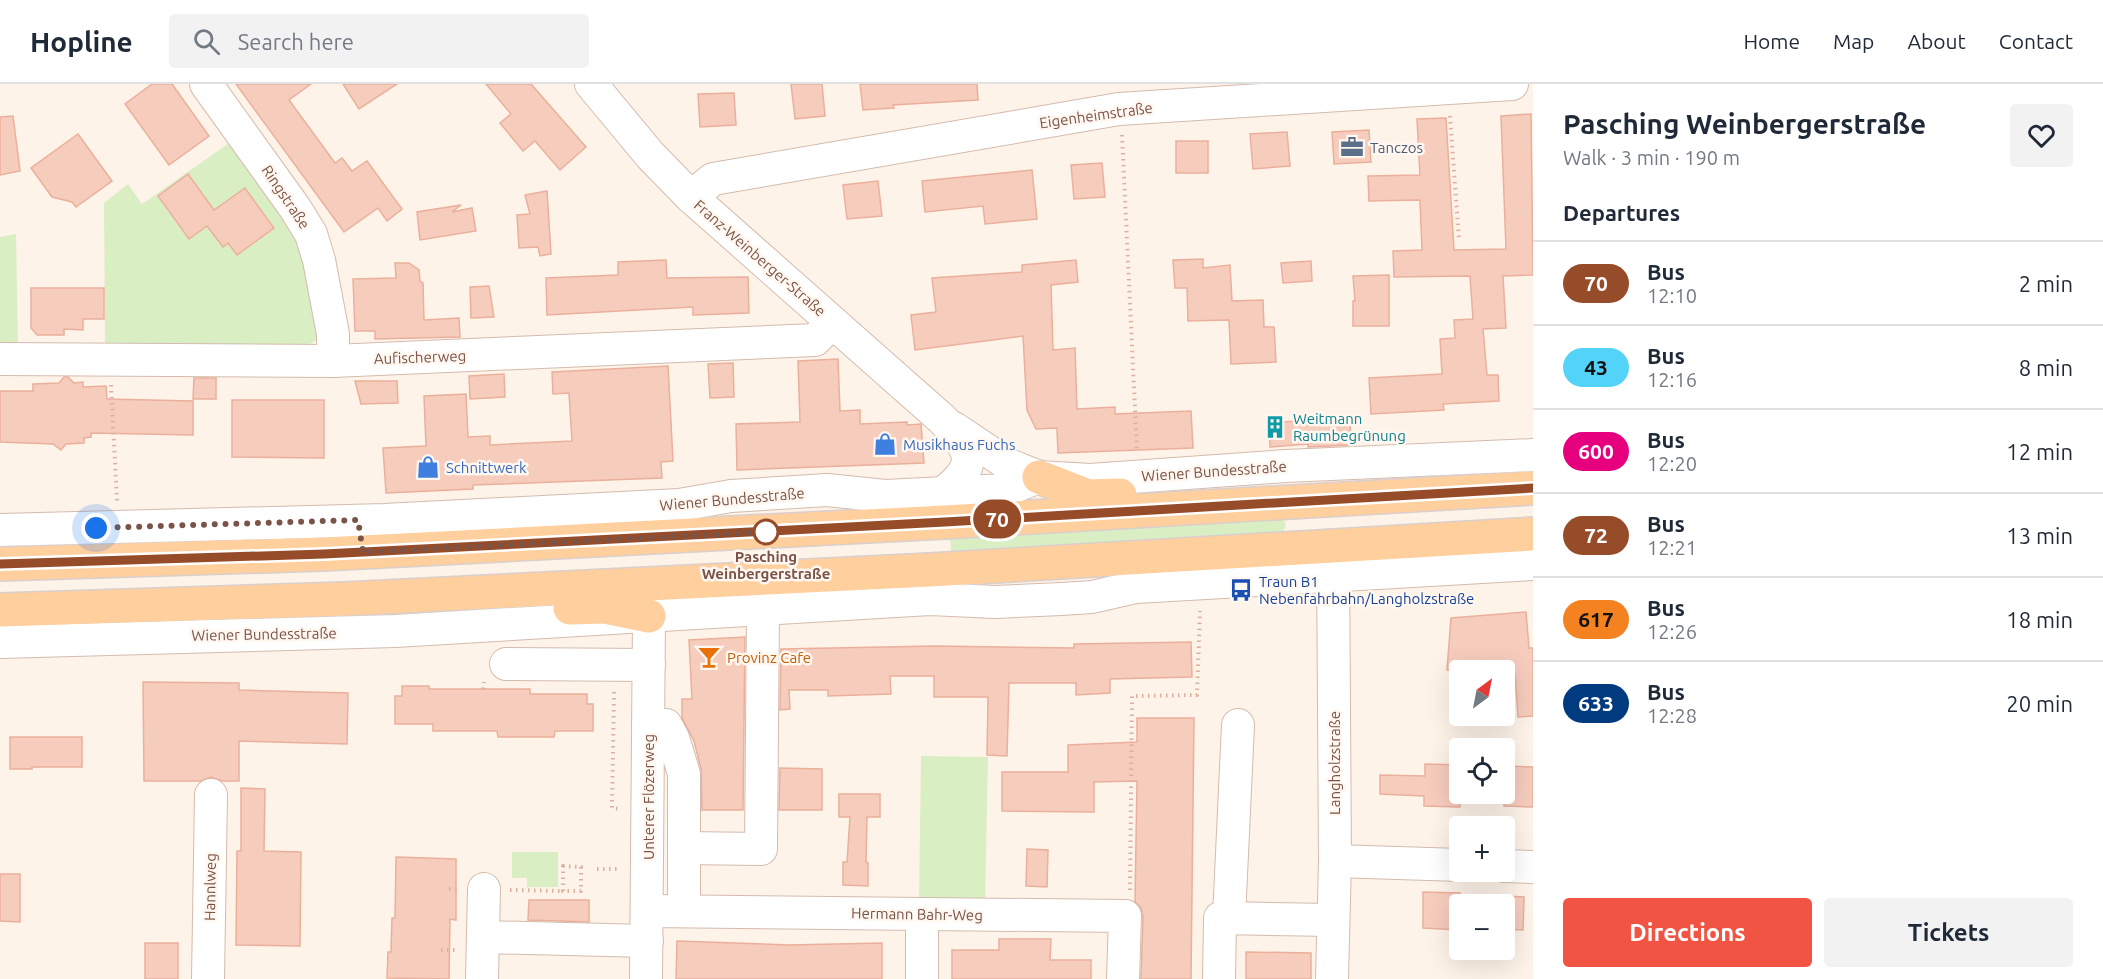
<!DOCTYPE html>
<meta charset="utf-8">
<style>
body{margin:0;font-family:Ubuntu,sans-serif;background:#f2f2f3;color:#1f2937;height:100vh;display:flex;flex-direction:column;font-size:22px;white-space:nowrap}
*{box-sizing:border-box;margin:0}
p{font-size:20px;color:#747a83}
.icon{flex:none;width:33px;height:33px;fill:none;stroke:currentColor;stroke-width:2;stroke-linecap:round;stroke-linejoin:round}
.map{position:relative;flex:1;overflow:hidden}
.sheet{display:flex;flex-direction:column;background:#fff;width:570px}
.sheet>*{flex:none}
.badge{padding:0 12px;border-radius:20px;font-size:21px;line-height:39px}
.needle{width:39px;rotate:32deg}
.fabs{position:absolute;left:1449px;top:576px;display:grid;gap:12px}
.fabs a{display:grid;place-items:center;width:66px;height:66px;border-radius:6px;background:#fff;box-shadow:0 6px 24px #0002;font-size:30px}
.you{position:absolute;width:30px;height:30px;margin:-15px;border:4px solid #fff;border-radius:50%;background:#1a73e8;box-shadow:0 0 0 9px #1a73e833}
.map>.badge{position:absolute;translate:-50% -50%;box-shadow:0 0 0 3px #fff}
h2{padding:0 30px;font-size:22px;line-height:54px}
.round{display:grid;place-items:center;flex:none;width:63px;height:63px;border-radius:6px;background:#f2f2f3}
.summary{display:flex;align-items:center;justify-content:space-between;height:102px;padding:0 30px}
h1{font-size:28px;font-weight:700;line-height:45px}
.action{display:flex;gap:12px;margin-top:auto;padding:12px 30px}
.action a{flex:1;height:69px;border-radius:6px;background:#f25443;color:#fff;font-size:24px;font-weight:700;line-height:69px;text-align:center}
.action a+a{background:#f2f2f3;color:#1f2937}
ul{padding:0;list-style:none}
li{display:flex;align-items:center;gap:18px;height:84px;padding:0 30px;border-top:2px solid #e0e1e3}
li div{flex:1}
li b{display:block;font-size:22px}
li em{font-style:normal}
li .badge{min-width:66px;font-weight:700;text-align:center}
header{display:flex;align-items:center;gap:36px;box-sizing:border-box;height:84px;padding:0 30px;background:#fff;border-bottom:2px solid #e0e1e3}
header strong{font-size:28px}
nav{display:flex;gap:33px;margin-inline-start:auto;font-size:21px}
.search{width:420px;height:54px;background:#f2f2f3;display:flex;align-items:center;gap:15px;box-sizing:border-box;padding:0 21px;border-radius:6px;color:#747a83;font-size:22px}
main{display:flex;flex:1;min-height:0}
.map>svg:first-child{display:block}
.green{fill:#daeec4}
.building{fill:#f6ccbd;stroke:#eab09b;stroke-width:1.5}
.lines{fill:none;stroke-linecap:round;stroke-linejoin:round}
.minor-casing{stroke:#d4bbae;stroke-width:34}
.major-casing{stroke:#dacfcc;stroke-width:36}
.path{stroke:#dcaf9f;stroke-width:4;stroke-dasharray:1.5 4.5;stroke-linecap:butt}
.minor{stroke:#fff;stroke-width:32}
.major{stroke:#ffcf9e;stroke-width:33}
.line-casing{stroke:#fff;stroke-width:14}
.line{stroke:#964c29;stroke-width:9}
.walk{stroke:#7b5448;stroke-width:6;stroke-dasharray:0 10.8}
.stop-dot{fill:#fff;stroke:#964c29;stroke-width:3}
.labels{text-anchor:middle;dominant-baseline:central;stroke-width:5;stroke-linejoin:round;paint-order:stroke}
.street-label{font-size:15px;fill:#7b5448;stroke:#fff7f0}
.service-label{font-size:15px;fill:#4e5e75;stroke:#fff7f0;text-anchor:start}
.culture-label{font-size:15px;fill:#0d838f;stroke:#fff7f0;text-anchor:start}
.shop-label{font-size:15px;fill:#366cbe;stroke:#fff7f0;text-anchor:start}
.stop-label{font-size:15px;font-weight:bold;fill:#7b5448;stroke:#fff7f0}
.transit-label{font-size:15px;fill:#164399;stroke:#fff7f0;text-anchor:start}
.food-label{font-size:15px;fill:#c56008;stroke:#fff7f0;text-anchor:start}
</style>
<header>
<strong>Hopline</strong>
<div class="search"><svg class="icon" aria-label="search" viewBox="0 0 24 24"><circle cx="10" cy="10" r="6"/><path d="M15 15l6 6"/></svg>Search here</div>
<nav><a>Home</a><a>Map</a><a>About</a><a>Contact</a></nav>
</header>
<main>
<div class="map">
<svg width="1533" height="895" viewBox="0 0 1533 895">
<rect width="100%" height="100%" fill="#fef3e8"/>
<!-- green -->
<g class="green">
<polygon points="232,57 303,163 319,254 307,262 105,264 104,119 128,100 142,120"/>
<polygon points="16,150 18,264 0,264 0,153"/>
<polygon points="1279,433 1284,437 1286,441 1284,446 1277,450 951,469 950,452"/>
<polygon points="921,672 988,673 985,819 919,818"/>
<polygon points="512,768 558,768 558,803 527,803 527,794 512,794"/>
</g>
<!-- building -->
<g class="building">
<polygon points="152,0 172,0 209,52 169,81 125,20"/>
<polygon points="236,0 311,0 289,16 335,79 342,74 352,87 367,77 402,125 387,137 378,124 344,148"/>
<polygon points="343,0 397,0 359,25"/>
<polygon points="486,0 531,0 586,63 560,86 535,57 523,67 500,39 511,30"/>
<polygon points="791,0 822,0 825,32 795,35"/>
<polygon points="860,0 977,0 978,16 893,21 894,24 863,26"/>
<polygon points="734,9 736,41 700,43 698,10"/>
<polygon points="1531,30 1533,191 1503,192 1506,244 1483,245 1487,291 1498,291 1499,317 1443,320 1444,326 1371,330 1369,294 1442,290 1440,255 1455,254 1454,236 1473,235 1470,192 1394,193 1393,167 1422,166 1420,116 1369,117 1368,92 1420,91 1417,35 1446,34 1454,166 1506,165 1501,32"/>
<polygon points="13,32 20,87 0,91 0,33"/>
<polygon points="1369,46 1371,78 1334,80 1332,48"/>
<polygon points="1287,48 1290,82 1253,85 1250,50"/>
<polygon points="78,50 112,97 76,123 72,118 52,113 31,84"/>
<rect x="1176" y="57" width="32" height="32"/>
<polygon points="1102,79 1105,113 1074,115 1071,81"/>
<polygon points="1032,86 1037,135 985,140 983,122 925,128 922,97"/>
<polygon points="188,90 214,126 245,104 274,144 237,171 228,159 223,163 207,142 189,155 158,112"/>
<polygon points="878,97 882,132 847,135 843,101"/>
<polygon points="547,107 551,170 540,172 538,163 519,164 517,131 530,130 525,111"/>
<polygon points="461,121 452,128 472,124 476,147 420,156 417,128"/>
<polygon points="1203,175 1203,184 1230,181 1232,217 1263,216 1264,243 1274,243 1276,278 1231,280 1229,236 1188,237 1187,204 1175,204 1173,176"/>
<polygon points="666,176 667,194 748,193 749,229 693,231 693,223 547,231 546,194 618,191 618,178"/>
<polygon points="1076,176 1078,198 1051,201 1053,266 1075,264 1077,325 1115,323 1115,330 1191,327 1193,364 1058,369 1057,344 1036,345 1027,326 1023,252 915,266 911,231 936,228 932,194 1022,188 1022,181"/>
<polygon points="1311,177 1312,197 1283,199 1281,179"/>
<polygon points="395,179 409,179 419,186 420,197 423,199 424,236 459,234 460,253 375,255 375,247 355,247 353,195 396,194"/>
<polygon points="1389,191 1389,242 1353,242 1353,217 1355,217 1353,192"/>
<polygon points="489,202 494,233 471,234 470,203"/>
<polygon points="31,204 104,204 104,235 83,235 83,246 64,245 64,251 37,251 31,244"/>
<polygon points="838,275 840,327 860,326 860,340 907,338 907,341 921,340 924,379 737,386 736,340 800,338 798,277"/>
<polygon points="733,279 734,313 710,314 708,280"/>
<polygon points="668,282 673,377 661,378 662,394 473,401 473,405 386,409 383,364 426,362 424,312 466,310 468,353 490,352 490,361 572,357 569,309 553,310 552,288"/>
<polygon points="504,290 505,313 470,315 469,292"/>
<polygon points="64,293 68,293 74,299 83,298 83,303 106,302 107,315 193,317 193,351 91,349 91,353 84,354 84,359 66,360 61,366 53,360 0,358 0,307 33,307 33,300 59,299"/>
<polygon points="194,294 216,294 216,315 193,315"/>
<polygon points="355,297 397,297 398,319 361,320"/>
<polygon points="232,316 324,316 324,374 232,373"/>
<polygon points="1350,336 1351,361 1308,363 1308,360 1270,363 1269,338"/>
<polygon points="1526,528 1529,564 1533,564 1533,632 1518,633 1515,590 1504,591 1504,586 1447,586 1451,534"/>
<polygon points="745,553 743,726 702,726 701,685 694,657 682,634 682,615 692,615 689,556"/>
<polygon points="1191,558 1192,593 1110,595 1110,609 1076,611 1076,599 1009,599 1007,672 987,671 988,613 934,613 934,592 890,592 891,610 828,612 828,606 789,606 790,625 780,626 781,565 934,562 1074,564 1074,560"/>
<polygon points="143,598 239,599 239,606 348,609 347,660 239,657 239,697 222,697 211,693 201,697 144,697"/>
<polygon points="402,602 429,602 429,605 530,605 530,610 587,610 587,620 593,620 593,647 555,647 554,653 498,653 497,647 433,647 433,640 395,640 395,612 402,612"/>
<polygon points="1137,634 1194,634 1191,895 1141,895 1143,833 1141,824 1135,818 1137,697 1094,698 1094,728 1002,727 1002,688 1068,688 1068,661 1137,658"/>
<polygon points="10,653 82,653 82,683 32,683 32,685 10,685"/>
<polygon points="1425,680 1460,681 1460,723 1424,722 1424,712 1380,710 1380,691 1425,692"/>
<polygon points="1504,682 1533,683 1533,723 1504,722"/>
<polygon points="780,684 822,685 822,726 779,726"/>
<polygon points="241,704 265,705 264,767 301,768 300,862 236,861 237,767 241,767"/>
<polygon points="839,710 880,710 880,733 867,733 866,778 868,779 868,802 843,801 843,778 847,778 850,733 839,733"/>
<polygon points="1027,765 1048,766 1047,803 1026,802"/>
<polygon points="396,773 456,775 456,836 450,835 449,895 387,894 388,868 391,868 392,834 395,834"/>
<polygon points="0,790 20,790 20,838 0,837"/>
<polygon points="1423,808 1460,809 1460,846 1423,844"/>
<polygon points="1504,812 1524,813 1523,846 1504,845"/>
<polygon points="529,816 589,816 589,838 528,836"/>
<polygon points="999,855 1051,855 1050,876 1091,876 1091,895 952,895 952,866 999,866"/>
<polygon points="677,857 789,861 882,859 882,895 676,895"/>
<rect x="145" y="859" width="33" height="36"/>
<polygon points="1246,868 1311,869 1311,895 1246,895"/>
</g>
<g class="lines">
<!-- minor casing -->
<g class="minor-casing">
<g id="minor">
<polyline points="206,0 295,124 311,150 319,176 333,250 333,277"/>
<path d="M 591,0 L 650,71 L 691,113 L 942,335 C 971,366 981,379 943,409"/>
<polyline points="691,113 713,95 1119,25 1512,0"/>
<polyline points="0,275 333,277 815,256 832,239"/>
<polyline points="954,344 1009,381 1039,393"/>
<polyline points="0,446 384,436 679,421 731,412 827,406 885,412 1006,406 1039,393 1090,396 1286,382 1533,371"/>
<polyline points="0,558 395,547 930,515 995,518 1061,515 1092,513 1136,503 1533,480"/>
<polyline points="506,580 649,581"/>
<polyline points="648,641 666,641 673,654 684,690 684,827"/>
<polyline points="684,764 761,765 763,525"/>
<polyline points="1335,777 1460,781"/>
<polyline points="1504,782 1533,783"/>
<polyline points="647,827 1125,832 1123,895"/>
<polyline points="1229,834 1238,641"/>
<polyline points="483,853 647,857"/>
<polyline points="208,895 211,711"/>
<polyline points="482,895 484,805"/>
<polyline points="646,895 649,532"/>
<polyline points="922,895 922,830"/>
<polyline points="1219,895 1220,834 1333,836"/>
<polyline points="1332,895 1335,777 1333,472"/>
</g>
</g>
<!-- major casing -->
<g class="major-casing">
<g id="major">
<polyline points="1039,393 1088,412 1120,411"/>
<polyline points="0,480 324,470 945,438 1533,404"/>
<polyline points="570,524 605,523 649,532"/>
<polyline points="0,526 344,515 929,486 1533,450"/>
</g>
</g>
<!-- path -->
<g class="path">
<polyline points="1450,32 1459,156"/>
<polyline points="1122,51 1137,367"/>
<polyline points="111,301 117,417"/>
<polyline points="483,605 484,598"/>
<polyline points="614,608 612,724 620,725"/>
<polygon points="563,782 581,783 581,807 563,807"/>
<polyline points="597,785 621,785"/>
<polyline points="449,805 457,805"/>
<polyline points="510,806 563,807"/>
<polyline points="1130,806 1132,612 1197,611 1200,527"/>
<polyline points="441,866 456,866"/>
</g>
<!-- minor -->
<use href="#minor" class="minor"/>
<!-- major -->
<use href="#major" class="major"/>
</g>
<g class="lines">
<!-- line casing -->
<g class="line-casing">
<polyline id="line" points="0,480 324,470 945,438 1533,404"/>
</g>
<!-- line -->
<use href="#line" class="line"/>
<!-- walk -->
<polyline class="walk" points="96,444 358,436 363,468 766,448"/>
</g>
<!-- icons -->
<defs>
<g id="office-bare" transform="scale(1.8)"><path d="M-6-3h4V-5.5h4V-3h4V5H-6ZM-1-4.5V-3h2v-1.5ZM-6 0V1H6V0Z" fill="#5c6f8a" stroke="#fff7f0" stroke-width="2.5" paint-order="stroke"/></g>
<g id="building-bare" transform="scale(1.8)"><path d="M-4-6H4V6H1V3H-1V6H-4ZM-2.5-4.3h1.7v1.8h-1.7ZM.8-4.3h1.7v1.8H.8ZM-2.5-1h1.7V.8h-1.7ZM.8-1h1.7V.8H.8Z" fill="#0f9aa8" stroke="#fff7f0" stroke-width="2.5" paint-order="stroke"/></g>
<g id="shop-bare" transform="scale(1.8)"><path d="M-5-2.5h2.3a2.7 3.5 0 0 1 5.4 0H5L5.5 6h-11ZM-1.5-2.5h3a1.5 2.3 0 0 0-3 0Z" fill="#3f7fe0" stroke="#fff7f0" stroke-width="2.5" paint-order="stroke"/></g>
<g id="bus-bare" transform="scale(1.8)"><path d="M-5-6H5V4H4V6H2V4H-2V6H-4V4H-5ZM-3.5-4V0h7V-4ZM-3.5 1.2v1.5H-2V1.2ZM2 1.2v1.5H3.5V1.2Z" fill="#1a4fb4" stroke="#fff7f0" stroke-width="2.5" paint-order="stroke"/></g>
<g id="bar-bare" transform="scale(1.8)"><path d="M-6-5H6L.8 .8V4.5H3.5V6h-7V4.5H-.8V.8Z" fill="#e8710a" stroke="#fff7f0" stroke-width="2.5" paint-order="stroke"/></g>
</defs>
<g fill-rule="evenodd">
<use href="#office-bare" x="1352" y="63"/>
<use href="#building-bare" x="1275" y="343"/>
<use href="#shop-bare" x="885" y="360"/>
<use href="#shop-bare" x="428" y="383"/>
<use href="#bus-bare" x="1241" y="506"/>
<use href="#bar-bare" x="709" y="573"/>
</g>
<!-- markers -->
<circle class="stop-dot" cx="766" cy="448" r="12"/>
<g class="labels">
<!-- street labels -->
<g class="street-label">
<text transform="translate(1096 31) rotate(-8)">Eigenheimstraße</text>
<text transform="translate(286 113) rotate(56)">Ringstraße</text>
<text transform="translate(760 174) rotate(41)">Franz-Weinberger-Straße</text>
<text transform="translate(420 273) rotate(-2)">Aufischerweg</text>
<text transform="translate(1214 387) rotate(-4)">Wiener Bundesstraße</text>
<text transform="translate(732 415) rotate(-5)">Wiener Bundesstraße</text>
<text transform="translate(264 550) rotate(-1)">Wiener Bundesstraße</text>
<text transform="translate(1334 679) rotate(-90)">Langholzstraße</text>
<text transform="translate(648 713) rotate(-90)">Unterer Flözerweg</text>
<text transform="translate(210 803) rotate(-89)">Hannlweg</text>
<text transform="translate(917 830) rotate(1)">Hermann Bahr-Weg</text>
</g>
<!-- service labels -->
<g class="service-label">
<text x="1370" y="63">Tanczos</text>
</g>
<!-- culture labels -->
<g class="culture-label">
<text x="1293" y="334">Weitmann<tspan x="1293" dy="17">Raumbegrünung</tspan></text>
</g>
<!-- shop labels -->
<g class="shop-label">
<text x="903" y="360">Musikhaus Fuchs</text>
<text x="446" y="383">Schnittwerk</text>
</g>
<!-- stop labels -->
<g class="stop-label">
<text x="766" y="472">Pasching<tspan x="766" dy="17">Weinbergerstraße</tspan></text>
</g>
<!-- transit labels -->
<g class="transit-label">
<text x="1259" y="497">Traun B1<tspan x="1259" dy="17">Nebenfahrbahn/Langholzstraße</tspan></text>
</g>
<!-- food labels -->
<g class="food-label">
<text x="727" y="573">Provinz Cafe</text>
</g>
</g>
</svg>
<div class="fabs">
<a><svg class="needle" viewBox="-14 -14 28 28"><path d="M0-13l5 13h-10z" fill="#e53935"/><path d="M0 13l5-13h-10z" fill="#747a83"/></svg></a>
<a><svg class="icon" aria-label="locate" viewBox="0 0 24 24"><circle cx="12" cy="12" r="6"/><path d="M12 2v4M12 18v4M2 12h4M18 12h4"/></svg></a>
<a>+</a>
<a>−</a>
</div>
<div class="you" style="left:96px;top:444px"></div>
<b class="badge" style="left:997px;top:435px;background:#964c29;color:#fff">70</b>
</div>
<section class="sheet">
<div class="summary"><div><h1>Pasching Weinbergerstraße</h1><p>Walk · 3 min · 190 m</p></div><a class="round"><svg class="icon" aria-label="heart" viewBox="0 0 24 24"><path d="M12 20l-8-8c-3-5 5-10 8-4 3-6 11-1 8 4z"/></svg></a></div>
<h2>Departures</h2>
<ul>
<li><span class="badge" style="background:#964c29;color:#fff">70</span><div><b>Bus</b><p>12:10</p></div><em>2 min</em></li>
<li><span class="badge" style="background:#52d3f7;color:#111">43</span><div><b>Bus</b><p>12:16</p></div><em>8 min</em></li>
<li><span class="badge" style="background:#e6007e;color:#fff">600</span><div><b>Bus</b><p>12:20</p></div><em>12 min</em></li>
<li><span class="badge" style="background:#964c29;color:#fff">72</span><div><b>Bus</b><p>12:21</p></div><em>13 min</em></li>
<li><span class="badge" style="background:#f58220;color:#111">617</span><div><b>Bus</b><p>12:26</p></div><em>18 min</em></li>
<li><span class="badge" style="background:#003b80;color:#fff">633</span><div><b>Bus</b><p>12:28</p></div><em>20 min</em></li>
</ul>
<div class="action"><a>Directions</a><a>Tickets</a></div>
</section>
</main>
